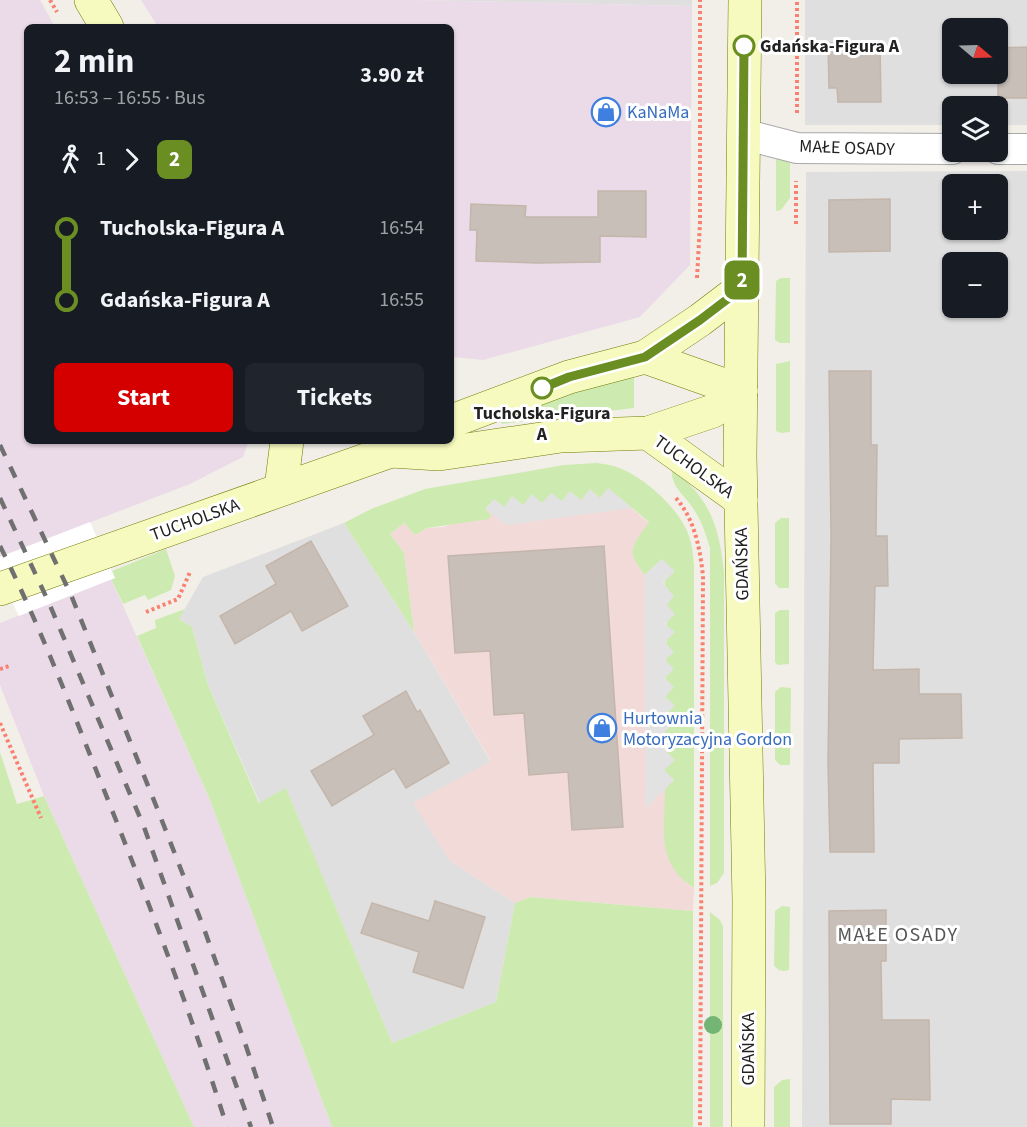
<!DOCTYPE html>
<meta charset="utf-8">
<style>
body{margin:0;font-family:"Source Sans 3",sans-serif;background:#20242c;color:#f1f3f6;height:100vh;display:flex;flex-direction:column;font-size:22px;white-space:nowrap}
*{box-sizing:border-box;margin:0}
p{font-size:20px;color:#9ea1a6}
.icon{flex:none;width:33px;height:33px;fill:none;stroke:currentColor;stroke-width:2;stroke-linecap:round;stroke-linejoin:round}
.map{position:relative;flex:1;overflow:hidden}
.details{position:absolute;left:24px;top:24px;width:430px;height:420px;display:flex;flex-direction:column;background:#171b24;border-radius:9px;box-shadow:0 2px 4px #0004}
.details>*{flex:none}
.badge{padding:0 12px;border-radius:9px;font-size:21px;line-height:39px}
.needle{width:39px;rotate:109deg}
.buttons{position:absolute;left:942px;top:18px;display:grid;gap:12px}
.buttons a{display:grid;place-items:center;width:66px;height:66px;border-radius:9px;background:#171b24;box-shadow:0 2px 4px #0004;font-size:30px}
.map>.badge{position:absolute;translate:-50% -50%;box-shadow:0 0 0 3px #fff}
.legs{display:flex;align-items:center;gap:9px;height:66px;padding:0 30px;font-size:20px}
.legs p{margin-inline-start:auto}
.headline{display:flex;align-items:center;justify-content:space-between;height:102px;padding:0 30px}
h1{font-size:33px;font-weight:700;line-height:45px}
.button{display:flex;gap:12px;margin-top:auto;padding:12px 30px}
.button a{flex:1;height:69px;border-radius:9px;background:#d40000;color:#fff;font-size:24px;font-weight:700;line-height:69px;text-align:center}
.button a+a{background:#20242c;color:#f1f3f6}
ul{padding:0 30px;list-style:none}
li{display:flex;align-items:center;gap:21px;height:72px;font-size:22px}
li i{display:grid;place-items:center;width:9px;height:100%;margin:0 8px;background:currentColor}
li i::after{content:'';width:15px;height:15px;margin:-8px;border:4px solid;border-radius:50%;background:#171b24}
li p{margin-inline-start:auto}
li:first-child i{background:linear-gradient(#0000 50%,currentColor 0)}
li:last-child i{background:linear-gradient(currentColor 50%,#0000 0)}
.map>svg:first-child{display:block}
.residential{fill:#e0dfdf;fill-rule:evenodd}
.commercial{fill:#f2dad9}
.industrial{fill:#ebdbe8}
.grass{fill:#cdebb0}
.parking{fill:#e2e2e2}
.pier{fill:#fff}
.building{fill:#c7bfb8;stroke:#c4b6ab;stroke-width:1.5}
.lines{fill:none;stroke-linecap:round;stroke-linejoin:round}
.street-casing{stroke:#a9a9a9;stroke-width:32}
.secondary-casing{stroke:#707d05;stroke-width:34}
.path{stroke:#fa8072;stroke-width:4;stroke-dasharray:3 3;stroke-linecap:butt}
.street{stroke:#fff;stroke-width:30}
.secondary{stroke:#f7fabf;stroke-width:33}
.rail{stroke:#707070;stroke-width:4.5;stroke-dasharray:12 12;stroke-linecap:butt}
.tree{fill:#74b475}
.line-1-casing{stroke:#fff;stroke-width:14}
.line-1{stroke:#6b8e23;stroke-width:9}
.stop-1-dot{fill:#fff;stroke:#6b8e23;stroke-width:3}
.labels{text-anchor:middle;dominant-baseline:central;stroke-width:6;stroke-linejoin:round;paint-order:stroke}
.stop-label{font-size:18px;font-weight:bold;fill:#222;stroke:#fff;text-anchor:start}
.shop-label{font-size:18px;fill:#366cbe;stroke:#fff;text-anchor:start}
.street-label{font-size:18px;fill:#222;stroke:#fff}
.neighbourhood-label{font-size:20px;letter-spacing:1.5px;fill:#555;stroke:#fff}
</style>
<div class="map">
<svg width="1027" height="1127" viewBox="0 0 1027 1127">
<rect width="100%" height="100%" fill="#f2efe9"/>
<!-- residential -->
<g class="residential">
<polygon points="412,0 692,0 692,6"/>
<path d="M 805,0 L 1027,0 L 1027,125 L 998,125 L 998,106 L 952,106 L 952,125 L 805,125 ZM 952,28 L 998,28 L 998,74 L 952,74 Z"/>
<path d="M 1027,171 L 1027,1127 L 802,1127 L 806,172 ZM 952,184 L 998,184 L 998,230 L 952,230 ZM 952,262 L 998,262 L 998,308 L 952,308 Z"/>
<polygon points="344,523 414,632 491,762 450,861 515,903 496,1002 392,1043 286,789 260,803 208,685 192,627 179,619 203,577"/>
</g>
<!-- commercial -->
<polygon class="commercial" points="608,488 649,523 637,565 645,575 685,882 694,888 693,911 530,897 515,903 450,861 413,803 491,761 414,632 404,553 390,534 404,523 415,535 427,528 444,527 485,509"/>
<!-- industrial -->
<g class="industrial">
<polygon points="0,0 40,0 55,27 27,27 27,441 249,441 243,457 190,484 0,557"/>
<polygon points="141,0 412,0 692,6 690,265 640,317 483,360 452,357 452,27 158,27"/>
<polygon points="111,579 210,800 332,1127 194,1127 44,796 0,685 0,623"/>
</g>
<!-- grass -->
<g class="grass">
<polygon points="776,155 790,159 790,198 781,210 776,211"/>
<polygon points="781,278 790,278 790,343 780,343 775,340 776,281"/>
<polygon points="790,361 790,432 781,433 776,431 776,364"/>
<polygon points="634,373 634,408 502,424 498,419 501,416"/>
<path d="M 596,463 C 604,464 612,465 619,468 C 646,478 685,513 691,543 C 693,550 693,558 694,566 L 694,888 C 655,863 665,829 665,789 L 674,780 L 664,770 L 667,605 L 662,559 L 645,575 C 624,551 633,545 649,522 L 608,488 L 600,498 L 485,509 L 491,515 L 489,519 L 427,528 L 415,535 L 404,523 L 390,534 L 404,553 L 414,632 L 344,523 L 371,509 L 425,489 L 564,465 Z"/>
<path d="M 672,469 C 710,498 719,526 724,572 L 724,873 L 717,883 L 710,886 L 710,548 C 706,536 703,524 696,513 C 688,497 670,488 672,469 Z"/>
<polygon points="781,518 789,518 789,588 779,588 775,583 775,523"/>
<polygon points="166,549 175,576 171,590 148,600 145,595 123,604 111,579 115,578 112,571"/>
<polygon points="185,609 179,619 192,627 208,685 259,803 286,788 392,1043 496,1002 515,903 530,897 693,911 693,1127 332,1127 210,800 137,636 156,628 155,620"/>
<polygon points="780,610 789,610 789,664 778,665 775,662 775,613"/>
<polygon points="781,687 791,688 790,765 780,765 775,760 775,692"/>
<polygon points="0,752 17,804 44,796 194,1127 0,1127"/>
<path d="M 782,906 L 790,907 L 789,970 C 782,972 778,971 774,965 L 775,911 Z"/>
<polygon points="710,912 720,920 723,926 723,1127 710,1127"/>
<polygon points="790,1079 790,1127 774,1127 774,1087 782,1080"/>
</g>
<!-- parking -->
<g class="parking">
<polygon points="608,488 632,508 507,525 485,509 494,499 504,507 512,496 523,505 532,494 542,503 551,493 562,501 570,491 581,500 590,489 600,498"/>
<polygon points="662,559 675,571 663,583 674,596 667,605 675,614 665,624 675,632 665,642 674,652 665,660 674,669 665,678 674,687 665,697 675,705 666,715 674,722 665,732 675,741 666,751 675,760 664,770 674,780 646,808 645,575"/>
</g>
<!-- pier -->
<polygon class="pier" points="90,522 115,578 19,616 0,578 0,557"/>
<!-- building -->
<g class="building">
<polygon points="828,43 880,43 881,102 838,102 837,88 829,88"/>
<polygon points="1027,47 1027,98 998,98 998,48"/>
<polygon points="598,191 646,191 646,237 600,236 600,262 537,263 476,261 477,230 470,230 471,204 526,206 525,217 598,217"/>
<polygon points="890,199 890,251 829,252 829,200"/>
<polygon points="829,371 871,371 871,445 877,445 876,536 887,536 888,586 875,586 873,670 919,669 919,694 961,694 962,738 899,739 899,763 873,763 874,852 830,852 828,763 831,536"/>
<polygon points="311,541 348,606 302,631 291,611 235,644 220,616 276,584 266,566"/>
<polygon points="604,546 623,827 572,830 568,772 529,775 524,713 494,715 490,651 455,653 448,556"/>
<polygon points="406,691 417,712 420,710 449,763 406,788 394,768 332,806 311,771 374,735 363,716"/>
<polygon points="435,901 485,917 463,988 413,972 419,952 361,933 372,903 429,921"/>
<polygon points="886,910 886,961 881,961 882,1020 929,1020 930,1100 891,1099 891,1124 830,1124 829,911"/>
</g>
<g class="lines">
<!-- street casing -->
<g class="street-casing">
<g id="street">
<polyline points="743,134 797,148 952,149"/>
<polyline points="998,149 1027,149"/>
</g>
</g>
<!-- secondary casing -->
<g class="secondary-casing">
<g id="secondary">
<polyline points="91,0 107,27"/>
<polyline points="745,0 740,456 749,900 748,1127"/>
<polyline points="645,357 741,391"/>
<polyline points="452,421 569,377 645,357 700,320 742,288"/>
<polyline points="648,433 741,500"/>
<polyline points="391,451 439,454 561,436 648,433 713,411 741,391"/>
<polyline points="281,488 287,441"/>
<polyline points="0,589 391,451 408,441"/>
</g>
</g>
<!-- path -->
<g class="path">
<polyline points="50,0 57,12"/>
<polyline points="797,113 797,0"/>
<polyline points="796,224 796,181"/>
<polyline points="697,278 700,223 700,0"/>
<path d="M 676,498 C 695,520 700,549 703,576 L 700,1127"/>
<polyline points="146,612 178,599 190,572"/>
<polyline points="0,669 9,666"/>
<polyline points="0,723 41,818"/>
</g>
<!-- street -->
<use href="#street" class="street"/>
<!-- secondary -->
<use href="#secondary" class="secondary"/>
<!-- rail -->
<g class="rail">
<polyline points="0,445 71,595 157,808 203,926 246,1046 273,1127"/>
<polyline points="0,498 49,603 144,827 251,1127"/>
<path d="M 0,546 C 38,622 69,702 100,780 C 146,895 190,1010 227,1127"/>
</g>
</g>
<!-- trees -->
<circle class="tree" cx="713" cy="1025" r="9"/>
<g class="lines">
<!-- line-1 casing -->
<g class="line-1-casing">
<polyline id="line-1" points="542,388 569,377 645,357 700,320 742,288 744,46"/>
</g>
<!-- line-1 -->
<use href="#line-1" class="line-1"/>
</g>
<!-- icons -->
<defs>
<g id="shop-ring" transform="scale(1.5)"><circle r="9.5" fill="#fff" stroke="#3f7fe0" stroke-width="1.5"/><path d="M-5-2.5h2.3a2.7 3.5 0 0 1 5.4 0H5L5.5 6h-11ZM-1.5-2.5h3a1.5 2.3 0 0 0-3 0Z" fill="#3f7fe0"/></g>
</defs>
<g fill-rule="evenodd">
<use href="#shop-ring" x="606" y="112"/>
<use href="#shop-ring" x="602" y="728"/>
</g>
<!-- markers -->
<g class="stop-1-dot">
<circle cx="744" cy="46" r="10"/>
<circle cx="542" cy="388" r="10"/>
</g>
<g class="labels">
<!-- stop labels -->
<g class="stop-label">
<text x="760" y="46">Gdańska-Figura A</text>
<text x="542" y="413" text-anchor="middle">Tucholska-Figura<tspan x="542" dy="21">A</tspan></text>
</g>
<!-- shop labels -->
<g class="shop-label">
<text x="627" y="112">KaNaMa</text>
<text x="623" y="718">Hurtownia<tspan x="623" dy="21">Motoryzacyjna Gordon</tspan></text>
</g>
<!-- street labels -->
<g class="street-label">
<text transform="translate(847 148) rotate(2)">MAŁE OSADY</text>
<text transform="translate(694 467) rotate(36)">TUCHOLSKA</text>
<text transform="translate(195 520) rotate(-20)">TUCHOLSKA</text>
<text transform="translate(742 564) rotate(-91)">GDAŃSKA</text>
<text transform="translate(748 1049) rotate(-90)">GDAŃSKA</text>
</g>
<!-- neighbourhood labels -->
<g class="neighbourhood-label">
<text x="898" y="935">MAŁE OSADY</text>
</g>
</g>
</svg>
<div class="buttons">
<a><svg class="needle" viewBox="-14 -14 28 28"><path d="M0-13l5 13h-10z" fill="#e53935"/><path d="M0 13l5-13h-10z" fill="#9ea1a6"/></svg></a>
<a><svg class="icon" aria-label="layers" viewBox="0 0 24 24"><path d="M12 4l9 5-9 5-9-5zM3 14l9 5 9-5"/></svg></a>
<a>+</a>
<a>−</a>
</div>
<b class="badge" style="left:742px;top:280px;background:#6b8e23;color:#fff">2</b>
<section class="details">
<div class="headline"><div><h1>2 min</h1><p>16:53 – 16:55 · Bus</p></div><b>3.90 zł</b></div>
<div class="legs"><svg class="icon" aria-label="walk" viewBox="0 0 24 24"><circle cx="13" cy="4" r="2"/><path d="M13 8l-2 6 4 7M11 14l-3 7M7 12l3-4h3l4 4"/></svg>1<svg class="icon" aria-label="forward" viewBox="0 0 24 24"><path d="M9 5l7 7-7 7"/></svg><b class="badge" style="background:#6b8e23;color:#fff">2</b></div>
<ul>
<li><i style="color:#6b8e23"></i><b>Tucholska-Figura A</b><p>16:54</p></li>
<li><i style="color:#6b8e23"></i><b>Gdańska-Figura A</b><p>16:55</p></li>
</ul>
<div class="button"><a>Start</a><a>Tickets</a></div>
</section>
</div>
